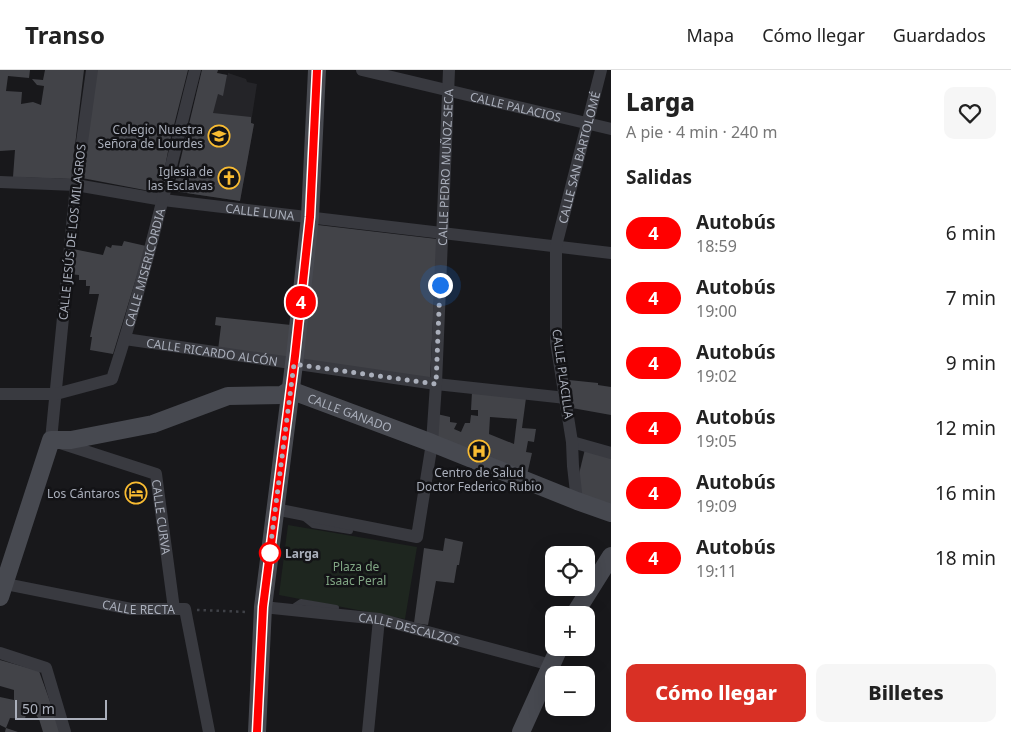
<!DOCTYPE html>
<html lang="es">
<meta charset="utf-8">
<style>
body{margin:0;font-family:"Noto Sans",sans-serif;background:#f6f6f6;color:#222;height:100vh;display:flex;flex-direction:column;font-size:19px;white-space:nowrap}
*{box-sizing:border-box;margin:0}
p{font-size:16px;color:#767676}
.icon{flex:none;width:28px;height:28px;fill:none;stroke:currentColor;stroke-width:2;stroke-linecap:round;stroke-linejoin:round}
.map{position:relative;flex:1;overflow:hidden}
.side{display:flex;flex-direction:column;background:#fff;width:400px}
.side>*{flex:none}
.badge{padding:0 10px;border-radius:16px;font-size:18px;line-height:32px}
.buttons{position:absolute;left:545px;top:476px;display:grid;gap:10px}
.buttons a{display:grid;place-items:center;width:50px;height:50px;border-radius:10px;background:#fff;box-shadow:0 5px 20px #0002;font-size:25px}
.scale{position:absolute;left:15px;bottom:12px;width:92px;box-sizing:border-box;padding-left:5px;border:2px solid #aaafbb;border-top:0;font-size:14px;line-height:18px;white-space:nowrap;color:#aaafbb;-webkit-text-stroke:4px #131316;paint-order:stroke}
.you{position:absolute;width:25px;height:25px;margin:-12px;border:4px solid #fff;border-radius:50%;background:#1a73e8;box-shadow:0 0 0 8px #1a73e833}
.map>.badge{position:absolute;translate:-50% -50%;box-shadow:0 0 0 2px #fff}
h2{padding:0 15px;font-size:19px;line-height:45px}
.round{display:grid;place-items:center;flex:none;width:52px;height:52px;border-radius:10px;background:#f6f6f6}
.overview{display:flex;align-items:center;justify-content:space-between;height:85px;padding:0 15px}
h1{font-size:24px;font-weight:800;line-height:38px}
.button{display:flex;gap:10px;margin-top:auto;padding:10px 15px}
.button a{flex:1;height:58px;border-radius:10px;background:#d93025;color:#fff;font-size:20px;font-weight:800;line-height:58px;text-align:center}
.button a+a{background:#f6f6f6;color:#222}
ul{padding:0;list-style:none}
li{display:flex;align-items:center;gap:15px;height:65px;padding:0 15px}
li div{flex:1}
li b{display:block;font-size:19px}
li em{font-style:normal}
li .badge{min-width:55px;font-weight:700;text-align:center}
header{display:flex;align-items:center;gap:30px;box-sizing:border-box;height:70px;padding:0 25px;background:#fff;border-bottom:1px solid #e0e0e0}
header strong{font-size:24px}
nav{display:flex;gap:28px;margin-inline-start:auto;font-size:18px}
main{display:flex;flex:1;min-height:0}
.map>svg:first-child{display:block}
.built{fill:#242428}
.green{fill:#1e261f}
.building{fill:#424348;fill-rule:evenodd}
.lines{fill:none;stroke-linecap:round;stroke-linejoin:round}
.path{stroke:#3f4147;stroke-width:2.5;stroke-dasharray:2.5 4;stroke-linecap:butt}
.lane{stroke:#393a40;stroke-width:6}
.street{stroke:#393a40;stroke-width:12}
.secondary{stroke:#474950;stroke-width:18}
.line-casing{stroke:#fff;stroke-width:11}
.line{stroke:#f00;stroke-width:8}
.walk{stroke:#aaafbb;stroke-width:5;stroke-dasharray:0 9}
.stop-dot{fill:#fff;stroke:#f00;stroke-width:2.5}
.labels{text-anchor:middle;dominant-baseline:central;stroke-width:5;stroke-linejoin:round;paint-order:stroke}
.street-label{font-size:12px;fill:#aaafbb;stroke:#131316}
.poi-label{font-size:12px;fill:#aaafbb;stroke:#131316;text-anchor:end}
.stop-label{font-size:12px;font-weight:bold;fill:#aaafbb;stroke:#131316;text-anchor:start}
.park-label{font-size:12px;fill:#81a684;stroke:#131316}
</style>
<header>
<strong>Transo</strong>
<nav><a>Mapa</a><a>Cómo llegar</a><a>Guardados</a></nav>
</header>
<main>
<div class="map">
<svg width="611" height="662" viewBox="0 0 611 662">
<rect width="100%" height="100%" fill="#18181b"/>
<!-- built -->
<polygon class="built" points="202,0 218,0 217,3 228,5 228,3 246,9 247,12 257,14 251,53 254,54 240,131 173,121"/>
<!-- green -->
<polygon class="green" points="288,455 417,477 405,549 279,525"/>
<!-- building -->
<g class="building">
<polygon points="0,0 30,0 29,8 8,6 6,21 22,22 21,34 33,32 41,35 44,16 37,15 32,9 43,10 45,0 84,0 71,109 13,107 15,80 0,81"/>
<polygon points="96,0 188,0 170,71 160,123 82,108"/>
<polygon points="202,0 218,0 217,3 227,5 223,26 218,24 213,43 251,47 251,53 254,54 240,131 173,121"/>
<polygon points="318,155 437,169 430,310 303,292 315,158"/>
<polygon points="124,171 146,176 113,284 90,280 92,267 90,267 99,224 89,224 90,216 86,216 86,210 79,210 79,205 69,204 73,179 103,185 106,176 111,178 112,175 122,176"/>
<polygon points="216,247 291,255 288,290 218,280 221,256 215,255"/>
<polygon points="569,310 598,313 598,315 611,317 611,345 572,338"/>
<path d="M 472,322 L 526,328 L 522,358 L 536,359 L 534,372 L 528,371 L 526,382 L 532,383 L 527,405 L 435,368 L 437,344 L 450,347 L 450,352 L 457,353 L 454,359 L 461,362 L 465,353 L 470,353 L 471,345 L 478,346 L 478,340 L 471,340 ZM 490,347 L 517,349 L 514,374 L 489,364 Z"/>
<polygon points="585,379 611,387 611,437 585,428 579,421 579,404"/>
<polygon points="445,468 463,472 459,495 457,495 454,513 436,511 428,555 414,553 424,478 443,481"/>
<polygon points="0,590 39,601 61,662 43,662 39,649 33,641 27,639 25,649 10,648 6,658 18,662 5,662 6,658 0,655 0,627 14,630 14,620 0,616"/>
</g>
<g class="lines">
<!-- path -->
<polyline class="path" points="197,540 248,542"/>
<!-- lane -->
<g class="lane">
<polyline points="303,447 313,455 350,461"/>
<polyline points="292,538 301,532 336,538"/>
</g>
<!-- street -->
<g class="street">
<path id="s1" d="M 92,0 L 76,115 L 51,370 L 156,404 L 174,539"/>
<path id="s2" d="M 362,0 L 611,59"/>
<path id="s3" d="M 0,112 L 76,115 L 163,130 L 611,183"/>
<path id="s4" d="M 125,269 L 436,314 L 566,328"/>
<path id="s5" d="M 0,324 L 56,324 L 112,309 C 145,208 169,103 195,0"/>
<polyline points="572,372 611,383"/>
<path id="s6" d="M 577,431 L 573,396 L 572,372 L 556,272 L 556,176 L 601,0"/>
<path id="s7" d="M 275,439 L 417,467 L 432,373 L 436,314 L 449,0"/>
<path id="s8" d="M 0,513 L 131,539 L 185,539 L 209,662"/>
<path id="s9" d="M 263,537 L 379,549 L 551,595"/>
<polyline points="0,583 46,598 65,662"/>
<polyline points="368,662 379,549"/>
</g>
<!-- secondary -->
<g class="secondary">
<path id="s10" d="M 0,527 L 51,370 L 71,370 L 153,354 L 228,326 L 282,325 L 290,320 L 432,373 L 577,431 L 611,443"/>
<polyline points="574,545 611,486"/>
<polyline points="257,662 263,537 295,286 310,147 317,0"/>
<polyline points="521,662 559,578"/>
</g>
</g>
<g class="lines">
<!-- line casing -->
<g class="line-casing">
<polyline id="line" points="257,662 263,537 295,286 310,147 317,0"/>
</g>
<!-- line -->
<use href="#line" class="line"/>
<!-- walk -->
<polyline class="walk" points="270,483 269,488 294,294 436,314 440,215"/>
</g>
<!-- icons -->
<defs>
<g id="school-ring" transform="scale(1.125)"><circle r="9.5" fill="#131316" stroke="#f9bc32" stroke-width="1.5"/><path d="M0-5L7-2L0 1L-7-2ZM-4 1L0 2.5L4 1V4Q0 6-4 4Z" fill="#f9bc32"/></g>
<g id="church-ring" transform="scale(1.125)"><circle r="9.5" fill="#131316" stroke="#f9bc32" stroke-width="1.5"/><path d="M-1.2-6h2.4v3.5h3.3v2.4h-3.3V6h-2.4V-.1h-3.3v-2.4h3.3Z" fill="#f9bc32"/></g>
<g id="hospital-ring" transform="scale(1.125)"><circle r="9.5" fill="#131316" stroke="#f9bc32" stroke-width="1.5"/><path d="M-5-5h3v3.5h4V-5h3V5h-3V1.5h-4V5h-3Z" fill="#f9bc32"/></g>
<g id="hotel-ring" transform="scale(1.125)"><circle r="9.5" fill="#131316" stroke="#f9bc32" stroke-width="1.5"/><path d="M-6-4.5h1.5V1H6V5H4.5V3h-9V5H-6ZM-4 0a1.8 1.8 0 1 1 3.6 0ZM.5 0V-2.5h3Q6-2.5 6 0Z" fill="#f9bc32"/></g>
</defs>
<g fill-rule="evenodd">
<use href="#school-ring" x="219" y="66"/>
<use href="#church-ring" x="229" y="108"/>
<use href="#hospital-ring" x="479" y="381"/>
<use href="#hotel-ring" x="136" y="423"/>
</g>
<!-- markers -->
<circle class="stop-dot" cx="270" cy="483" r="10"/>
<g class="labels">
<!-- street labels -->
<g class="street-label">
<text stroke="none"><textPath href="#s2" startOffset="158">CALLE PALACIOS</textPath></text>
<text stroke="none"><textPath href="#s6" startOffset="348">CALLE SAN BARTOLOMÉ</textPath></text>
<text stroke="none"><textPath href="#s7" startOffset="516">CALLE PEDRO MUÑOZ SECA</textPath></text>
<text stroke="none"><textPath href="#s3" startOffset="262">CALLE LUNA</textPath></text>
<text transform="translate(72 162) rotate(-84)">CALLE JESÚS DE LOS MILAGROS</text>
<text stroke="none"><textPath href="#s5" startOffset="230">CALLE MISERICORDIA</textPath></text>
<text stroke="none"><textPath href="#s4" startOffset="88">CALLE RICARDO ALCÓN</textPath></text>
<text transform="translate(563 304) rotate(82)">CALLE PLACILLA</text>
<text stroke="none"><textPath href="#s10" startOffset="476">CALLE GANADO</textPath></text>
<text stroke="none"><textPath href="#s1" startOffset="526">CALLE CURVA</textPath></text>
<text stroke="none"><textPath href="#s8" startOffset="141">CALLE RECTA</textPath></text>
<text stroke="none"><textPath href="#s9" startOffset="148">CALLE DESCALZOS</textPath></text>
</g>
<!-- poi labels -->
<g class="poi-label">
<text x="203" y="59">Colegio Nuestra<tspan x="203" dy="14">Señora de Lourdes</tspan></text>
<text x="213" y="101">Iglesia de<tspan x="213" dy="14">las Esclavas</tspan></text>
<text x="479" y="402" text-anchor="middle">Centro de Salud<tspan x="479" dy="14">Doctor Federico Rubio</tspan></text>
<text x="120" y="423">Los Cántaros</text>
</g>
<!-- stop labels -->
<g class="stop-label">
<text x="285" y="483">Larga</text>
</g>
<!-- park labels -->
<g class="park-label">
<text x="356" y="496">Plaza de<tspan x="356" dy="14">Isaac Peral</tspan></text>
</g>
</g>
</svg>
<div class="buttons">
<a><svg class="icon" aria-label="locate" viewBox="0 0 24 24"><circle cx="12" cy="12" r="6"/><path d="M12 2v4M12 18v4M2 12h4M18 12h4"/></svg></a>
<a>+</a>
<a>−</a>
</div>
<div class="scale">50 m</div>
<div class="you" style="left:440px;top:215px"></div>
<b class="badge" style="left:301px;top:232px;background:#f00;color:#fff">4</b>
</div>
<section class="side">
<div class="overview"><div><h1>Larga</h1><p>A pie · 4 min · 240 m</p></div><a class="round"><svg class="icon" aria-label="heart" viewBox="0 0 24 24"><path d="M12 20l-8-8c-3-5 5-10 8-4 3-6 11-1 8 4z"/></svg></a></div>
<h2>Salidas</h2>
<ul>
<li><span class="badge" style="background:#f00;color:#fff">4</span><div><b>Autobús</b><p>18:59</p></div><em>6 min</em></li>
<li><span class="badge" style="background:#f00;color:#fff">4</span><div><b>Autobús</b><p>19:00</p></div><em>7 min</em></li>
<li><span class="badge" style="background:#f00;color:#fff">4</span><div><b>Autobús</b><p>19:02</p></div><em>9 min</em></li>
<li><span class="badge" style="background:#f00;color:#fff">4</span><div><b>Autobús</b><p>19:05</p></div><em>12 min</em></li>
<li><span class="badge" style="background:#f00;color:#fff">4</span><div><b>Autobús</b><p>19:09</p></div><em>16 min</em></li>
<li><span class="badge" style="background:#f00;color:#fff">4</span><div><b>Autobús</b><p>19:11</p></div><em>18 min</em></li>
</ul>
<div class="button"><a>Cómo llegar</a><a>Billetes</a></div>
</section>
</main>
